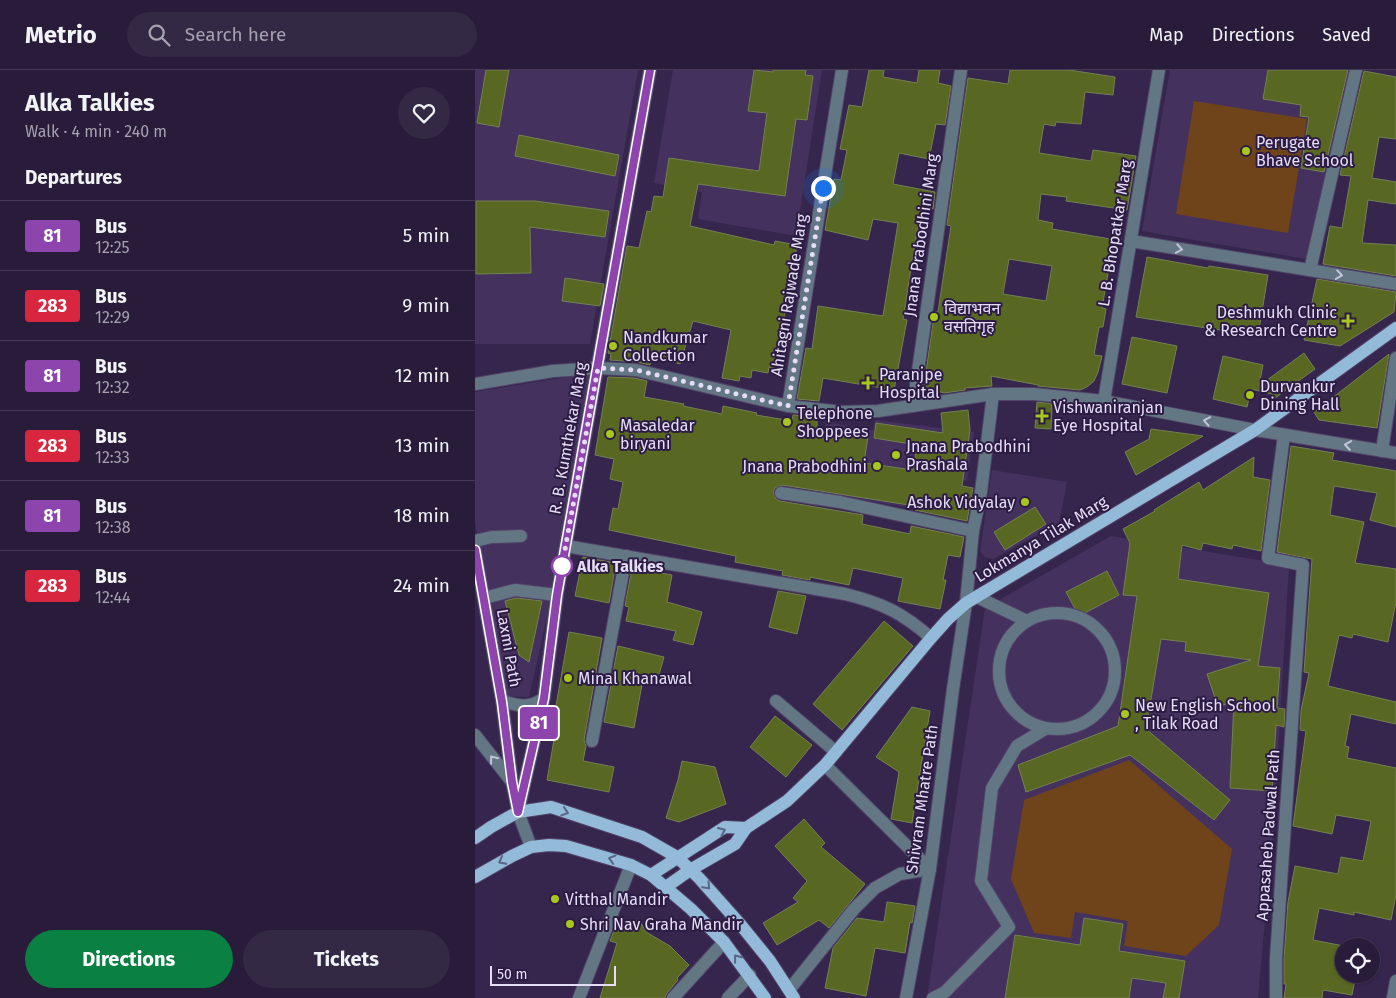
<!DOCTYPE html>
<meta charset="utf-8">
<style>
body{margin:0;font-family:"Fira Sans","Noto Sans Devanagari",sans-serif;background:#342945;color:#f1f3f6;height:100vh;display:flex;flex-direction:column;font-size:19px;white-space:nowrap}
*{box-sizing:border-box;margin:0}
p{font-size:16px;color:#a5a1af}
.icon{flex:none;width:28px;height:28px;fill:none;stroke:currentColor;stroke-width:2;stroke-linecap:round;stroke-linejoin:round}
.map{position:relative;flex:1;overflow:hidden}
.details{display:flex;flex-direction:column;background:#281c3a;width:475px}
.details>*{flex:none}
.badge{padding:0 10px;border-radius:4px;font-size:18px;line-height:32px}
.controls{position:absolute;left:860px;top:868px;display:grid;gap:10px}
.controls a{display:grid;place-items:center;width:45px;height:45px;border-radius:50%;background:#281c3a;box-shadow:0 1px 4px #0004,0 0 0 1px #443a54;font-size:25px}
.scale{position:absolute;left:15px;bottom:12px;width:126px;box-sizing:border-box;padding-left:5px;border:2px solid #e5ddf6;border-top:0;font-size:14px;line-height:18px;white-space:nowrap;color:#e5ddf6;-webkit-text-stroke:4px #2c1c43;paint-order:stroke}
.you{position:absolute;width:25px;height:25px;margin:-12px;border:4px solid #fff;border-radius:50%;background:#1a73e8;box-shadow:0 0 0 8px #1a73e833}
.map>.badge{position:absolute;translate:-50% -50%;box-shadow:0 0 0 2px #fff}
h2{padding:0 25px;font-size:19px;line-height:45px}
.round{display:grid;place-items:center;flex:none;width:52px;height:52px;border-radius:26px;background:#342945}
.overview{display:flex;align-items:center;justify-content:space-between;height:85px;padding:0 25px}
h1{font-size:24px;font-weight:700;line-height:38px}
.action{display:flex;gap:10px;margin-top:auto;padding:10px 25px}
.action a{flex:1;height:58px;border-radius:30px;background:#0b8043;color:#fff;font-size:20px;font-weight:700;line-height:58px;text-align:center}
.action a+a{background:#342945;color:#f1f3f6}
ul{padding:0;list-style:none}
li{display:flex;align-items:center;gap:15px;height:70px;padding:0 25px;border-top:1px solid #443a54}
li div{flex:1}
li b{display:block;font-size:19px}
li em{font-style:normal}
li .badge{min-width:55px;font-weight:700;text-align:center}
header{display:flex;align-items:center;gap:30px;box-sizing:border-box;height:70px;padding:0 25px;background:#281c3a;border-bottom:1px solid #443a54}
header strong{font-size:24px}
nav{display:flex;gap:28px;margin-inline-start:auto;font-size:18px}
.search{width:350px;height:45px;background:#342945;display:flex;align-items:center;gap:12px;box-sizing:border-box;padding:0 18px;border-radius:28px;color:#a5a1af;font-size:19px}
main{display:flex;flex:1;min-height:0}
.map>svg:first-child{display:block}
.built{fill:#44315e}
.green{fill:#70441b}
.building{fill:#586722;stroke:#748151;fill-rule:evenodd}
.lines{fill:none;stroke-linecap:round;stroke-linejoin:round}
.minor-casing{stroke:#524369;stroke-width:14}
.major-casing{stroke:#524369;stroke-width:14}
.minor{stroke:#637684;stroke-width:12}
.major{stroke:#93bbd9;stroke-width:12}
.oneway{stroke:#c4c3da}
.oneway2{stroke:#5a6486}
.line-casing{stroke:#fff;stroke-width:11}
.line{stroke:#8e44ad;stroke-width:8}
.walk{stroke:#e5ddf6;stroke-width:5;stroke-dasharray:0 9}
.poi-dot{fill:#a8c71d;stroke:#2c1c43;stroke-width:2}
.stop-dot{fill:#fff;stroke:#8e44ad;stroke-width:2.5}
.labels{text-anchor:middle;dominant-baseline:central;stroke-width:4;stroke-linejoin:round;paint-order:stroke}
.poi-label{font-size:16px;fill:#e5ddf6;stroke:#2c1c43;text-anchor:start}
.street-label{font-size:16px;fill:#e5ddf6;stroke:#2c1c43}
.stop-label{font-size:16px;font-weight:bold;fill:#e5ddf6;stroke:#2c1c43;text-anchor:start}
</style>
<header>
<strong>Metrio</strong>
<div class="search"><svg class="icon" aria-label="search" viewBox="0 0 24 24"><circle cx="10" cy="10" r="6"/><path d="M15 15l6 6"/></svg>Search here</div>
<nav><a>Map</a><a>Directions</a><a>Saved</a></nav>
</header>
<main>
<section class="details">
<div class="overview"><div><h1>Alka Talkies</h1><p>Walk · 4 min · 240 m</p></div><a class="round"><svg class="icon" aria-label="heart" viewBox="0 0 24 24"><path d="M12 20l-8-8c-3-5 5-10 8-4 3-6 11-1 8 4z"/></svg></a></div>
<h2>Departures</h2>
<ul>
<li><span class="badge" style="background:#8e44ad;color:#fff">81</span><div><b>Bus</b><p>12:25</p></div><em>5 min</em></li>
<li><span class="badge" style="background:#d7263d;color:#fff">283</span><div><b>Bus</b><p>12:29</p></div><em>9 min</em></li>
<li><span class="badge" style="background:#8e44ad;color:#fff">81</span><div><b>Bus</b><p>12:32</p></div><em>12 min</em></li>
<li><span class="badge" style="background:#d7263d;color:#fff">283</span><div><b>Bus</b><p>12:33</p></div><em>13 min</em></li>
<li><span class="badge" style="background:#8e44ad;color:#fff">81</span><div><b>Bus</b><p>12:38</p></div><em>18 min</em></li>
<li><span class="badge" style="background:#d7263d;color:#fff">283</span><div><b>Bus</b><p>12:44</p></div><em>24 min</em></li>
</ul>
<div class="action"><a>Directions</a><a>Tickets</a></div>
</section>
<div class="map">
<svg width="921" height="928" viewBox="0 0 921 928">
<rect width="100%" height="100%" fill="#36264e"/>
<!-- built -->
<g class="built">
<polygon points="0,0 163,0 115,274 0,274"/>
<polygon points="198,0 347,0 321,166 223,149 227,122 179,113"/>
<polygon points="695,0 876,0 843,191 667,161"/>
<polygon points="116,303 82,502 54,627 29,626 0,452 0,322"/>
<polygon points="400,350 499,362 492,411 479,409 473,444 340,422 351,352 398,360"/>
<polygon points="517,400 592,412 584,453 518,489 510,487 505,481"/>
<polygon points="636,466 814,495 799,750 783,928 452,928 510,538"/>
</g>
<!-- green -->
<g class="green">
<polygon points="719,31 832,49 813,163 701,144"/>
<polygon points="654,690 757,779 744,855 711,886 649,876 653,851 600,842 596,868 559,863 536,809 549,730"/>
</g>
<!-- building -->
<g class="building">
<polygon points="11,0 34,0 24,57 2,53"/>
<polygon points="279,0 298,2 298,0 331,0 330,5 338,6 332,50 321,49 310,126 223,114 215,156 299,175 300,171 322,175 300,298 294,297 293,303 277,300 276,308 265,306 264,311 247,308 256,260 218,251 205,294 176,285 175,295 162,292 135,290 136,284 133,283 152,176 164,178 172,141 176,142 179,126 188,127 194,88 284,101 292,43 273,41"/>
<polygon points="394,0 409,0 408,7 442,13 444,0 465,0 463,13 476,16 470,55 461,54 454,89 424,83 418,114 460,122 458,139 447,137 443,155 428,249 432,250 419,320 348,308 344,331 322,329 331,278 337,279 343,236 408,246 423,153 398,149 393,170 350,160 359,109 366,110 372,80 365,79 374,35 387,37"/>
<path d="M 535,0 L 594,0 L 640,7 L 638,25 L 610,22 L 606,54 L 581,52 L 580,56 L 569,54 L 564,83 L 616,91 L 618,80 L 661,86 L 652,140 L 591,131 L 592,127 L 566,124 L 563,150 L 578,153 L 577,159 L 641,170 L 637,193 L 635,192 L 627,238 L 631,239 L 628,257 L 624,257 L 619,285 L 627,286 L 623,302 L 619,311 L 612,317 L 605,320 L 563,316 L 563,315 L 516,306 L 517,316 L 490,318 L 490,320 L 469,323 L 453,318 L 449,315 L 459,247 L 460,242 L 463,242 L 476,156 L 472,155 L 493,8 L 533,14 ZM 534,189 L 577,196 L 571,231 L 528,224 Z"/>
<polygon points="793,0 873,0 849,102 826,98 834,47 825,46 826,35 788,29"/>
<polygon points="889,1 921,7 921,69 904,67 897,108 921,112 921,134 893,130 887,173 921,175 921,206 848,194 855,156 867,158 876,106 865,105"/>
<polygon points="44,65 144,85 140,106 40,86"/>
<polygon points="1,131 60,131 134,141 130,167 55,157 56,203 1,204"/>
<polygon points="672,187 733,198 734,196 793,205 783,266 661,247"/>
<polygon points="90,208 129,214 125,236 87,231"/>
<polygon points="842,209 921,222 919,242 865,276 829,270"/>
<polygon points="657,267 702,276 692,323 647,314"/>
<polygon points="829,283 840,299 800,328 797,324 776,319 772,337 738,329 748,286 788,295 784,316"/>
<polygon points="914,284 902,358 844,350 839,342"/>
<polygon points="133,307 160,308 172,311 169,327 209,334 208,336 247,344 248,336 282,343 281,345 317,351 318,345 342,347 342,359 393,366 389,393 438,400 442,375 399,368 401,353 468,363 466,343 493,340 495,360 487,416 498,418 492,451 440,440 440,436 307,415 300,418 298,422 301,429 305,431 388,445 387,454 435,464 436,456 489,467 485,487 473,485 468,510 471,510 465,539 423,531 428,508 378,498 374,515 335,507 335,510 307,505 308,501 260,492 261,486 134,460 138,438 143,439 148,412 135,409 139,389 120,385"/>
<polygon points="562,332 577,334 576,359 560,358"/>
<polygon points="676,359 728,366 661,405 650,382 674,369"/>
<polygon points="816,376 859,383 857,390 921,401 921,457 895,450 902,423 859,416 855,445 889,452 880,493 921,499 921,532 913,572 878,564 877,568 864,565 853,616 921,632 921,654 876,644 870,676 874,677 872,688 921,698 921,825 916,850 879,842 879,845 844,838 838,870 869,876 869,904 881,904 877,925 848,920 847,928 809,928 811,914 809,914 809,889 813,832 820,796 863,804 866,787 888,791 896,751 861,745 857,764 818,756 831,661 825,660 826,640 834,603 829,602 837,489 802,482"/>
<polygon points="779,387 778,407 795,410 786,481 758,475 757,479 728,473 726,480 707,475 703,509 794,523 783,596 805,598 802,638 810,639 809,657 801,655 797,721 755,718 759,631 743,637 732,604 776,590 710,581 711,572 686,569 671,659 755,730 739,750 655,685 551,722 543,695 643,656 662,526 648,525 655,473 648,459 680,441 679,440 724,412 728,420"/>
<polygon points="560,437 571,454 530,480 519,462"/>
<polygon points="108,487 141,493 134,533 100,526"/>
<polygon points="157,498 197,505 192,532 227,542 218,575 198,570 201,561 151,551 154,537 150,536"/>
<polygon points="632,501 644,525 604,546 591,522"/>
<polygon points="303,521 331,526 322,564 294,557"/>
<polygon points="41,528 67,531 54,592 44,585 30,531"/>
<polygon points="409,551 438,576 367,660 338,634"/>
<polygon points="94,562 127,568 109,670 111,676 108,691 139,697 134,722 72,710 83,647 79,647"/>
<polygon points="143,576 189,587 182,612 168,609 159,658 129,652"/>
<polygon points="437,637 455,641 437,753 416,749 424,702 401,687"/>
<polygon points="300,646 337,675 311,707 275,677"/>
<polygon points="207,691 240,697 251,734 204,752 191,748 203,710"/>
<polygon points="329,749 350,773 346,777 390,814 354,858 344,850 302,875 288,853 323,832 318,828 332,811 300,776"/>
<polygon points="412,832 440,836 437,853 435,852 430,883 400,878 391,926 350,918 358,878 382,848 409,852"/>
<polygon points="609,848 648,854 644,881 710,891 704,928 688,928 691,913 657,908 654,928 530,928 540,865 605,875"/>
<polygon points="164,849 171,862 195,876 214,895 202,908 203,910 192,923 190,928 125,928 142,873 135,871 141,855 152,859"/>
</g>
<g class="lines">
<!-- minor casing -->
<g class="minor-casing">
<g id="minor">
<polyline points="656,171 921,214"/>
<polyline points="835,200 881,0"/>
<polyline points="0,314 78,301 123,298 161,300 313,336 367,342 403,341 518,324 559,324 629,331 780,360 921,383"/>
<polyline points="629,331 684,0"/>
<polyline points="313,336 367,0"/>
<polyline points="438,336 486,0"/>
<polyline points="907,381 921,288"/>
<polyline points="306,423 365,432 498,461"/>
<polyline points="0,471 17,467 46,466"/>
<path d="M 91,476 L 370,524 C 407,533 428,543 456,568"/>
<polyline points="0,480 27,631 37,712 43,742 56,777"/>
<polyline points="502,527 552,551"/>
<polyline points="9,528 40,520 82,525"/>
<circle cx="582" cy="601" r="58"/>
<path d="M 27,631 C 43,636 55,639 69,628"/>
<polyline points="301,631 361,682"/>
<polyline points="0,665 37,712"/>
<polyline points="117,671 151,486"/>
<polyline points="350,695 455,799"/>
<polyline points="43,742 69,628 82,525 175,0"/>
<polyline points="314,920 379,839 400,818 425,804 455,799"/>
<polyline points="104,928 156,795"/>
<polyline points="198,928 249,872"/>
<polyline points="253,928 275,905"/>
<polyline points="431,928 455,799 478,619 491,533 498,461 506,422 518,324"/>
<polyline points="458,928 470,922 534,857 506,811 517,718 542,676 570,659"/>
<polyline points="801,928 801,889 807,798 828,495 793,488 809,365"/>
<polyline points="918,928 921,911"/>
</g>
</g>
<!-- major casing -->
<g class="major-casing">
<g id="major">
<polyline points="0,768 16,757 43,742 76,737 167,767 202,787 224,808 265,854 295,891 319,928"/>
<polyline points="176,805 250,757 271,758"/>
<polyline points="0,807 37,786 56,777 74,775 91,776 156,795 176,805 216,839 249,872 290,928"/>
<polyline points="191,817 215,800 260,774 271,758 312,731 350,695 456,568 473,549 491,533 780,360 921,258"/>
</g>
</g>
<!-- minor -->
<use href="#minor" class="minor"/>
<!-- major -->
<use href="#major" class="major"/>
</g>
<!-- one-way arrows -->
<defs><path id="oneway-chevron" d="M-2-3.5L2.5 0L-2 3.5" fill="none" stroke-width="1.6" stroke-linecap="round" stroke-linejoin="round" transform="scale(1.25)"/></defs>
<g class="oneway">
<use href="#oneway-chevron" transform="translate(704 179) rotate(9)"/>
<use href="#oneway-chevron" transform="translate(864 205) rotate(9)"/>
<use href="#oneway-chevron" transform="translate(732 351) rotate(-169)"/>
<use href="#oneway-chevron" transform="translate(873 375) rotate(-171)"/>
<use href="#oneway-chevron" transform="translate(18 689) rotate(-128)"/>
</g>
<g class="oneway2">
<use href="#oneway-chevron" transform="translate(90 742) rotate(18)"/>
<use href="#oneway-chevron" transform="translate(247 761) rotate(-24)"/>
<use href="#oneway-chevron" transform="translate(137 789) rotate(-164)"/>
<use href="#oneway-chevron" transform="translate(27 791) rotate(152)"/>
<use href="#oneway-chevron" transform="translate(232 816) rotate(47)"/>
<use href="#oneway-chevron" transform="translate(262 888) rotate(-128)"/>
</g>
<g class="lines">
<!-- line casing -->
<g class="line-casing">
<polyline id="line" points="0,480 27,632 37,712 43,742 69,628 82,525 175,0"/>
</g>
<!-- line -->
<use href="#line" class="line"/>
<!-- walk -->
<polyline class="walk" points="87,496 123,298 161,300 313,336 348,118"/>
</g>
<!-- markers -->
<g class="poi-dot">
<circle cx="771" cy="81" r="5"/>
<circle cx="459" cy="247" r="5"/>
<path d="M870.5 243.5h5v5h5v5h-5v5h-5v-5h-5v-5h5z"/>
<circle cx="138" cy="276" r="5"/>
<path d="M390.5 305.5h5v5h5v5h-5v5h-5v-5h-5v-5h5z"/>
<circle cx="775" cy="325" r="5"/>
<path d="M564.5 338.5h5v5h5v5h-5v5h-5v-5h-5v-5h5z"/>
<circle cx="312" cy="352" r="5"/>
<circle cx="135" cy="364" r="5"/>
<circle cx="421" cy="385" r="5"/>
<circle cx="402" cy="396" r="5"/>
<circle cx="550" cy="432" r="5"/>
<circle cx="93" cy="608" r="5"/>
<circle cx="650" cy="644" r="5"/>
<circle cx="80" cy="829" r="5"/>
<circle cx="95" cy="854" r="5"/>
</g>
<circle class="stop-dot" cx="87" cy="496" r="10"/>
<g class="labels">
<!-- poi labels -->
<g class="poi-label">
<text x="781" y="72">Perugate<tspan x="781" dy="18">Bhave School</tspan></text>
<text x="469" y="238">विद्याभवन<tspan x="469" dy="18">वसतिगृह</tspan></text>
<text x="862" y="242" text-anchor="end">Deshmukh Clinic<tspan x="862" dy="18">&amp; Research Centre</tspan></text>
<text x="148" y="267">Nandkumar<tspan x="148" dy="18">Collection</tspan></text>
<text x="404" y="304">Paranjpe<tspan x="404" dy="18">Hospital</tspan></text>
<text x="785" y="316">Durvankur<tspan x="785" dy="18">Dining Hall</tspan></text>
<text x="578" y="337">Vishwaniranjan<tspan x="578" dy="18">Eye Hospital</tspan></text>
<text x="322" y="343">Telephone<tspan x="322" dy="18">Shoppees</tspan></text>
<text x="145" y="355">Masaledar<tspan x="145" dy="18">biryani</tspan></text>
<text x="431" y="376">Jnana Prabodhini<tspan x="431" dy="18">Prashala</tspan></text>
<text x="392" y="396" text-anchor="end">Jnana Prabodhini</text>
<text x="540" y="432" text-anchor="end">Ashok Vidyalay</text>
<text x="103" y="608">Minal Khanawal</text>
<text x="660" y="635">New English School<tspan x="660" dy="18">, Tilak Road</tspan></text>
<text x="90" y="829">Vitthal Mandir</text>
<text x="105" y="854">Shri Nav Graha Mandir</text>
</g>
<!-- street labels -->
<g class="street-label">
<text transform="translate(640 163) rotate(-81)">L. B. Bhopatkar Marg</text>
<text transform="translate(446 165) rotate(-82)">Jnana Prabodhini Marg</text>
<text transform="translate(314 225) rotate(-81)">Ahitagni Rajwade Marg</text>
<text transform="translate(93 368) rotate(-80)">R. B. Kumthekar Marg</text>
<text transform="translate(566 469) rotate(-31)">Lokmanya Tilak Marg</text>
<text transform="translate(34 578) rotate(80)">Laxmi Path</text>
<text transform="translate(447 729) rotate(-82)">Shivram Mhatre Path</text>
<text transform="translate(793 765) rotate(-86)">Appasaheb Padwal Path</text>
</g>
<!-- stop labels -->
<g class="stop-label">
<text x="102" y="496">Alka Talkies</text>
</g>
</g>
</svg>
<div class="controls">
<a><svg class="icon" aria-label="locate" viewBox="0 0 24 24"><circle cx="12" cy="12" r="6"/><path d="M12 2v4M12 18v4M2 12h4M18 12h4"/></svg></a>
</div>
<div class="scale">50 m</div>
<div class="you" style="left:348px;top:118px"></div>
<b class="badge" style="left:64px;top:653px;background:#8e44ad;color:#fff">81</b>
</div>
</main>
